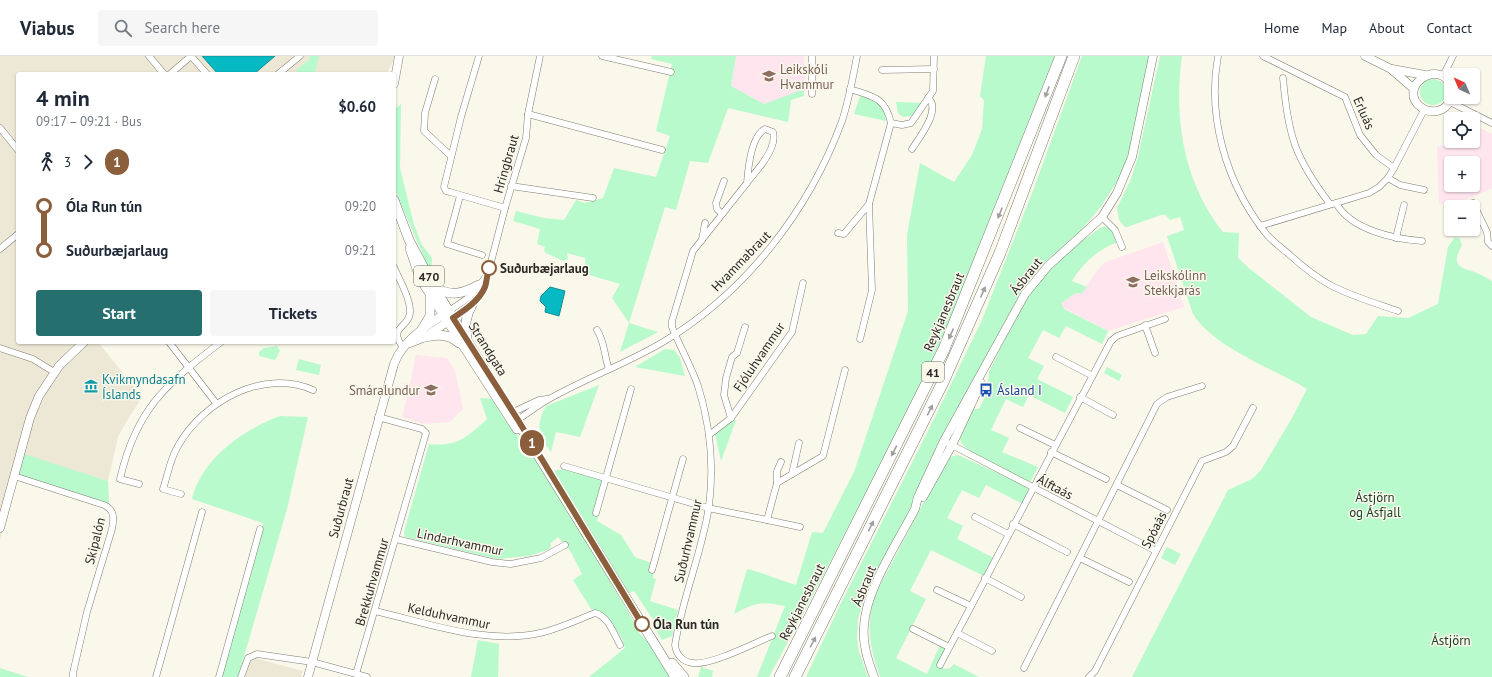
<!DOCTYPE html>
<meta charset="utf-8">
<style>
body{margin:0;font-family:"PT Sans",sans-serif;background:#f6f6f7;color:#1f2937;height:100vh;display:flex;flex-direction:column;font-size:15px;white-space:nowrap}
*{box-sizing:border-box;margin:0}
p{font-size:13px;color:#747a83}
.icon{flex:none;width:22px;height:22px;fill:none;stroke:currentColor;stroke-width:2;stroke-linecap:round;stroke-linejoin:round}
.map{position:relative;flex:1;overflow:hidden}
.sheet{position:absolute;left:16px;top:16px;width:380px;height:272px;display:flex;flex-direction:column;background:#fff;border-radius:4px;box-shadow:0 1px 3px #0004}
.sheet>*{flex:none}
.badge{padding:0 8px;border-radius:13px;font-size:14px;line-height:26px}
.needle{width:26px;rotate:316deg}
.buttons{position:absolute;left:1444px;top:12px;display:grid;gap:8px}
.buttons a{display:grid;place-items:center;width:36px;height:36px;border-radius:4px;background:#fff;box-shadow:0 1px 3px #0004;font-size:20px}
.map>.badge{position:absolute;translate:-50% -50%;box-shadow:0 0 0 2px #fff}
.legs{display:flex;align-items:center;gap:6px;height:44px;padding:0 20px;font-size:13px}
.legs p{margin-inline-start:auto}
.overview{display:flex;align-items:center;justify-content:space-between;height:68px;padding:0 20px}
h1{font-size:22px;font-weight:800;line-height:30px}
.primary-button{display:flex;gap:8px;margin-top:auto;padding:8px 20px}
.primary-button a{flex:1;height:46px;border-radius:4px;background:#25706f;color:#fff;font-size:16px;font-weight:800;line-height:46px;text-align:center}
.primary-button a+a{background:#f6f6f7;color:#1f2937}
ul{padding:0 20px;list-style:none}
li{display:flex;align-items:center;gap:14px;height:44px;font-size:15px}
li i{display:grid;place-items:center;width:6px;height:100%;margin:0 5px;background:currentColor}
li i::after{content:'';width:10px;height:10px;margin:-5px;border:3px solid;border-radius:50%;background:#fff}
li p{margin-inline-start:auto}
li:first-child i{background:linear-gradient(#0000 50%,currentColor 0)}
li:last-child i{background:linear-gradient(currentColor 50%,#0000 0)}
header{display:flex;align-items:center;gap:24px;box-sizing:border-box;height:56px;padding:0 20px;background:#fff;border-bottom:1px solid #e0e1e3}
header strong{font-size:19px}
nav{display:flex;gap:22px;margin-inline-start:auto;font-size:14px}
.search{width:280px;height:36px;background:#f6f6f7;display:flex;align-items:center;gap:10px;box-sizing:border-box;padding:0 14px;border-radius:4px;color:#747a83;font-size:15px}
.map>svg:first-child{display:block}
.built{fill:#ede8d6}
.education{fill:#fee5ee;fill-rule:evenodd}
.green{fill:#b8facc}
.water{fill:#06b9c3;stroke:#118e94}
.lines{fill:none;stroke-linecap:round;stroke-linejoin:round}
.street-casing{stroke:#807d73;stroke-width:7}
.secondary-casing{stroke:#807d73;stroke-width:9}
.primary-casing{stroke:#807d73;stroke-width:10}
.highway-casing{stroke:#807d73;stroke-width:12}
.street{stroke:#fff;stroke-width:6}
.secondary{stroke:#fff;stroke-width:8}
.primary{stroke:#fff;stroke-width:9}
.highway{stroke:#fff;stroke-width:11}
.oneway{fill:#9f9f9d}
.line-1-casing{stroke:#fff;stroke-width:9}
.line-1{stroke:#8b5e3c;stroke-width:6}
.stop-1-dot{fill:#fff;stroke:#8b5e3c;stroke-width:2}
.labels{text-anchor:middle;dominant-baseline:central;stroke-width:3;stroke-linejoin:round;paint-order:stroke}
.shield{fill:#faf7eb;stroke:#686760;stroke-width:1}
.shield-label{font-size:12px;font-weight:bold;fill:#2a2925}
.education-label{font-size:13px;fill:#785e54;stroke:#faf7eb;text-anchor:start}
.street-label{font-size:13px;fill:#2a2925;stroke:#faf7eb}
.stop-label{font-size:13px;font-weight:bold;fill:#2a2925;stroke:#faf7eb;text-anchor:start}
.culture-label{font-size:13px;fill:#0d838f;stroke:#faf7eb;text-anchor:start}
.transit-label{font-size:13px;fill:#164399;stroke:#faf7eb;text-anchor:start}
.park-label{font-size:13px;fill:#1b4129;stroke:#faf7eb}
</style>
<header>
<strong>Viabus</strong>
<div class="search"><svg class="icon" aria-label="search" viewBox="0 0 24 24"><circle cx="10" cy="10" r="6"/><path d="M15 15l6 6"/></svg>Search here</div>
<nav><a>Home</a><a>Map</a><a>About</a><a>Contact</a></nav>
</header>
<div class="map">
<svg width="1492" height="621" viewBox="0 0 1492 621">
<rect width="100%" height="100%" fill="#faf7eb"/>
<!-- built -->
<g class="built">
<polygon points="0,0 202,0 218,18 18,18 18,286 98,286 142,341 125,368 118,381 108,425 24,399 0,483"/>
<polygon points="275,0 395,0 387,18 254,18"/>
<polygon points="251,601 303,615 301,621 245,621"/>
</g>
<!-- education -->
<g class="education">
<polygon points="736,0 804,0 806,35 764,48 731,30"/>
<path d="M 1476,70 L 1492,78 L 1492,132 L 1471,142 L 1455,146 L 1439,148 L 1437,91 L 1457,85 L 1473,85 L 1473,73 ZM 1451,107 L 1473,107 L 1473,129 L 1451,129 Z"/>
<polygon points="1163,186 1184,251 1108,275 1062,251 1061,247 1064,243 1076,237 1081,238 1100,211 1106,206"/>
<polygon points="416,299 447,302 455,315 463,353 450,366 424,368 402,361 407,341 401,339 404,327 410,328"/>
</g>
<!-- green -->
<g class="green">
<polygon points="310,0 319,0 315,17 300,18 296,14 310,3"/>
<polygon points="652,0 736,0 731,30 764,48 804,33 804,40 791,44 788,66 728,52 708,107 690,105 676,154 665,151 629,267 658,276 620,296 629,267 612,242 620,228 586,218 585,202 567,197 568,203 563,205 546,197 544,194 545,191 537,188 540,173 513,165 516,155 544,162 564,164 576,144 585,147 603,142 614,112 656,121 670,80 656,75 672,8 651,3"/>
<path d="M 986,0 L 1056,0 L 953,260 L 904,363 L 809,547 L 769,621 L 757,621 L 785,550 C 762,545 755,546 734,558 L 747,513 C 764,517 779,524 796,529 L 812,476 L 823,477 L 854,416 L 908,255 L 907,179 L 920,107 L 954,126 L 972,99 L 982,73 L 984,44 L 980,40 Z"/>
<polygon points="1082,0 1151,0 1130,92 1123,114 1116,127 1100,152 1082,173 1042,209 1024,231 929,410 905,464 866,538 858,562 857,582 859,596 868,621 806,621 840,549 935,361 982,264 1034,132"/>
<path d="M 1160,0 L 1182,0 C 1173,61 1184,128 1223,176 L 1239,177 L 1238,202 L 1250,213 L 1311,261 L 1353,279 L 1366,278 L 1378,260 L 1408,262 L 1438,248 L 1448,191 L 1455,181 L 1460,183 L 1462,189 C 1450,211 1460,211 1477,217 C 1482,219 1487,222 1492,225 L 1492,621 L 1132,621 L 1228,434 L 1252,423 L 1261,414 L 1292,362 L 1307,333 C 1273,312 1214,292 1193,258 L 1167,180 L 1184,174 L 1180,161 L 1170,164 L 1166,159 L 1161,159 L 1127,171 L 1125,171 L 1119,164 L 1117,152 L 1131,123 L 1138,101 Z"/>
<circle cx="1433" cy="36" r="13"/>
<path d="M 860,40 C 877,44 883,46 886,65 L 854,58 Z"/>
<polygon points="896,46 923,47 911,60 903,61 898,57"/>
<polygon points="401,48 400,112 414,169 422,189 432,202 431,217 394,132 394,54"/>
<path d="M 1105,170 L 1113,174 L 1118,186 C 1098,193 1083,207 1072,225 L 1087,231 L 1081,238 L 1076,237 L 1061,247 L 1064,253 L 1108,275 L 1102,288 L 1066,270 L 1059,282 L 1043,274 L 1028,302 L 1044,310 L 1037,323 L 1073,341 L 1065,357 L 1029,339 L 1023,351 L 1006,343 L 991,374 L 1009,382 L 1002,396 L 1038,411 L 1031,425 L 1028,425 C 1014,418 968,399 961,386 C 957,378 968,359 974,353 L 979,353 L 991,328 L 988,325 L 989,316 C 1005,284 1019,247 1043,219 C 1059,200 1080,187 1100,172 Z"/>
<polygon points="277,290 280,295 275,304 259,300 259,296 264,292"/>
<polygon points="665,293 674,294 680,302 685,320 635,311"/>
<polygon points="299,303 321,309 319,319 296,314"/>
<polygon points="1107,311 1122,319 1119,325 1104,317"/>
<path d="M 599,329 L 580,381 L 556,376 L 551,396 C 539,380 535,369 546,350 Z"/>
<path d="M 480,342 L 493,343 L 503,361 L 527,391 L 574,465 L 629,557 L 639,577 L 648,586 L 672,621 L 589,621 L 625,592 L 622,583 L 609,563 L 604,558 L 591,553 L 573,524 L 582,518 L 571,496 L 558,481 L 551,487 L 550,493 L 529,500 L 497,503 L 405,481 L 404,476 L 429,388 C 458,391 467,381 487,363 Z"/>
<path d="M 280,360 L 308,361 L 287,453 L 238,621 L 221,621 L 263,467 L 192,443 C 202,402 243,374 280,360 Z"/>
<polygon points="732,364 736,364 721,405 715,378"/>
<polygon points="24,398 108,425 109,448 17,424"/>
<path d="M 958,399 L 1022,428 L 1027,431 L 1029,436 L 1023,448 L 986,429 L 979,442 L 962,434 L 947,462 L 963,470 L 957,483 L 994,502 L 984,520 L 931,494 L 910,535 L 926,543 L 896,602 L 927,618 L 940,589 L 946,592 L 938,609 L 945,613 L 950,612 L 954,608 L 979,621 L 880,621 C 869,589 865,567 877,535 L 946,404 L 950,401 Z"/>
<polygon points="570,412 608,424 597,465 621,479 635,501 654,508 653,522 656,523 650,545 678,554 672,580 662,584 656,574 656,568 634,535 629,537 553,415"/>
<polygon points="1167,491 1181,498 1175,509 1161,502"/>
<polygon points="478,584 499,588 498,621 471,621"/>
<polygon points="701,611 713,615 712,621 698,621"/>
<polygon points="0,612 28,621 0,621"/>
</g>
<!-- water -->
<g class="water">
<polygon points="202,0 275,0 254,18 218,18"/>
<polygon points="550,231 565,235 559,260 545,256 546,251 540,245 541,240"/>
</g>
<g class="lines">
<!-- street casing -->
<g class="street-casing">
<g id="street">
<polyline points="149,0 164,18"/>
<polyline points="479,0 461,61 444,131 446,135 450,136 505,152"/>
<polyline points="602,0 671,16"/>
<polyline points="812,0 812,38"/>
<path d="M 1218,0 C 1207,61 1226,126 1264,175 C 1271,185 1282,192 1291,200 C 1303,211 1316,221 1330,229 C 1351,240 1375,247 1398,255"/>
<polyline points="1263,0 1345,41 1360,79 1376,99 1394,112"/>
<polyline points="882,14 934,13"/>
<polyline points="170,18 191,0 207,18"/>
<polyline points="278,18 300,0"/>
<polyline points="1443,20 1453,0"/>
<path d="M 1283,22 C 1288,80 1295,102 1330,148"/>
<polyline points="435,23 425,57 424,75 451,100"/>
<path d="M 850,33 C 874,41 885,41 891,67 L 869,148 L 872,234 L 860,283"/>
<polyline points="1450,46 1492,67"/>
<polyline points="528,58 662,94"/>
<polyline points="891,67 902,69 911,67 933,35 934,0"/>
<polyline points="0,72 18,94"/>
<path d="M 912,93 C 919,82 942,53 928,42"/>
<polyline points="1388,122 1400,129 1424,134"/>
<path d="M 747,127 C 748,113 751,80 765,73 L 773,76 C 776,88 768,99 762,108 L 693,195 L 672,265 L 672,271 C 680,291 691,310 698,330 C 710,368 714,411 709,450 C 702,497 682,542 675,589 C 676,599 683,606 693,607 C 710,610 754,587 772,580"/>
<polyline points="511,130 593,142"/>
<polyline points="460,140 447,188 482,199"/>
<path d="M 1336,147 C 1351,174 1394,183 1422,185"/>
<polyline points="1473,147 1487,176 1488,186 1492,190"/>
<polyline points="722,158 717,153 716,147 724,125"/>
<polyline points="1102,161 1115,174 1122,191"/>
<polyline points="1260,170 1369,137 1379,131 1388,122 1394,112 1424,54"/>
<polyline points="838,177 844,178 869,148"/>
<polyline points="1396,182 1404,149"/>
<polyline points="702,184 705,167"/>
<polyline points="0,193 18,178"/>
<path d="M 394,211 C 399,224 409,239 410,253 C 412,272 386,270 403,291"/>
<polyline points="449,255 468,242 486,221"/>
<polyline points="453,262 472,249 484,233 505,152 526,82 528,58 540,0"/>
<polyline points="1145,269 1155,297"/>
<path d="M 597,274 C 605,286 604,300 609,313"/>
<polyline points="169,286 216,347"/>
<polyline points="0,292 33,303 54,316"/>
<polyline points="1056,301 1091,319"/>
<polyline points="1080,341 1113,359"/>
<polyline points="509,358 539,344 547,343"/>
<polyline points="731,362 724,339 726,322 732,301 737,297 745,271"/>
<path d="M 514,366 C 526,359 537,349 549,343 C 586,322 626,308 663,286 C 745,237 809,155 842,65 C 849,44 853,21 857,0"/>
<polyline points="1020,372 1055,389"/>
<polyline points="709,379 731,362 792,276 803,227"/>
<polyline points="944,385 1156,495"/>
<polyline points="1051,396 1106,423"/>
<polyline points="564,410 708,452 767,464 777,427 823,400 845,314"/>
<polyline points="792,418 799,387"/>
<path d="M 14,420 L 104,449 C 115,454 114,463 112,473 L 87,556 L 73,617 L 73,621"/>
<polyline points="777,427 777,415 781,406"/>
<path d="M 139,428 L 120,423 C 136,353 166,328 221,286"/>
<polyline points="1117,429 1167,454"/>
<path d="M 181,438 L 163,433 C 168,418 170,403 178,390 C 203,345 264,312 313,334"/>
<polyline points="596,457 631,333"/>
<polyline points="975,461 1008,478"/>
<polyline points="767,464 800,471"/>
<polyline points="1013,468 1067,496"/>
<polyline points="396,483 492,506 511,508 541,502 565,489"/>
<polyline points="1080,502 1129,526"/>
<polyline points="652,514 683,403"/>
<polyline points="985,522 1021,541"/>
<polyline points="937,534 971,550"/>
<path d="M 375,555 C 428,567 485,589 540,577 C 558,573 577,564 595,557 C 608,560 614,578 620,589"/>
<polyline points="913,573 949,591"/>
<polyline points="957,577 992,595"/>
<polyline points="940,609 1111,285 1117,280 1165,263"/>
<polyline points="1024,612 1157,348 1167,341 1202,330"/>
<polyline points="356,618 426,377 422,373 378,361"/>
<polyline points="156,621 202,456"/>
<polyline points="219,621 260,473"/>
<polyline points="241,621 248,602 257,598 312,606 367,621"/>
<polyline points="1089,621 1095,615 1202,405 1226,396 1233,390 1253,352"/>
</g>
</g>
<!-- secondary casing -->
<g class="secondary-casing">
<g id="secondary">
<polyline points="1365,0 1391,13 1414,33"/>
<polyline points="1392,13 1425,19"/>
<polyline points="394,28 399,0"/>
<path d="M 1451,30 C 1438,0 1395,33 1422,52 C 1426,55 1431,56 1437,55 C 1444,54 1449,48 1452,41"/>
<polyline points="410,287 425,281 453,262"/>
<polyline points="923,441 952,389 981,327"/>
<polyline points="0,472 30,362 39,340 59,310 84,286"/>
<path d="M 308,621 L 394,308 C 403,284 427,269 448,256"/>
<path d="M 874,621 C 868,605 862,587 864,570 C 866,533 898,486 915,453 L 918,441 L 944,385 L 1025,238 L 1048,210 L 1102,161 L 1117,137 L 1132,101 L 1153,0"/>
</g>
</g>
<!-- primary casing -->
<g class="primary-casing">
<g id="primary">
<polyline points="394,144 409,184 434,231 675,621"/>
<polyline points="410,192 420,222 517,373"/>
<path d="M 434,231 C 451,241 462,238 479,229"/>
<polyline points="421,275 430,260 430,241"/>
<path d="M 425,281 C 438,278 449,278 459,287"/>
<path d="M 467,281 C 464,269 466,259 472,249"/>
<polyline points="672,607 684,621"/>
</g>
</g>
<!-- highway casing -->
<g class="highway-casing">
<g id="highway">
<polyline points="780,621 944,293 1061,0"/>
<polyline points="795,621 943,326 1000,197 1074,0"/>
</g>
</g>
<!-- street -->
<use href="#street" class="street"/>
<!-- secondary -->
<use href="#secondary" class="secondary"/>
<!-- primary -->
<use href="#primary" class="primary"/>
<!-- highway -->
<use href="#highway" class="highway"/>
</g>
<!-- one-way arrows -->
<defs><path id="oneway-solid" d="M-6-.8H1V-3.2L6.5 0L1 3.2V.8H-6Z"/></defs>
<g class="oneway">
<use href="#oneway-solid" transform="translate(1047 36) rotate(111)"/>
<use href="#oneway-solid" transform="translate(1000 157) rotate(112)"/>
<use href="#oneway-solid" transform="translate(983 236) rotate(-66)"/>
<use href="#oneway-solid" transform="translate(951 278) rotate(114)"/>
<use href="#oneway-solid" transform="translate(930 354) rotate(-63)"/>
<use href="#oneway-solid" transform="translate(894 395) rotate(117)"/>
<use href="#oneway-solid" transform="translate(871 470) rotate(-63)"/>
<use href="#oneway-solid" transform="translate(813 586) rotate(-62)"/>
</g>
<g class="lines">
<!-- line-1 casing -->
<g class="line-1-casing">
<path id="line-1" d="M 489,212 C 487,218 487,225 485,231 C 479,245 465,254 453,262 L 518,364 L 642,568"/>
</g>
<!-- line-1 -->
<use href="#line-1" class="line-1"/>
</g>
<!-- icons -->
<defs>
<g id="school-bare" transform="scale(1.08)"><path d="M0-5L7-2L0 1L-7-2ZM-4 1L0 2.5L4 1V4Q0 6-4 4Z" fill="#8d6e63" stroke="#faf7eb" stroke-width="2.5" paint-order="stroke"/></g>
<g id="museum-bare" transform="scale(1.08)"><path d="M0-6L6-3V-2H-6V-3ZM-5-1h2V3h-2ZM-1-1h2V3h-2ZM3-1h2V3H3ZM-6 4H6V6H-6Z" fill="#0f9aa8" stroke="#faf7eb" stroke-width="2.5" paint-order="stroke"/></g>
<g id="bus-bare" transform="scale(1.08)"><path d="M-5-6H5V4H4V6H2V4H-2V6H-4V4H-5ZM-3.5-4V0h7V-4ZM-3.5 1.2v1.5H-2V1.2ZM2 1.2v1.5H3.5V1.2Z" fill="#1a4fb4" stroke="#faf7eb" stroke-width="2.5" paint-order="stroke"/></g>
</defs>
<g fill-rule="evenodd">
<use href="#school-bare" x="769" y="20"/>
<use href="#school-bare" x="1133" y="226"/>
<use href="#museum-bare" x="91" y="330"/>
<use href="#school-bare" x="431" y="334"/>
<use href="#bus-bare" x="986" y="334"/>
</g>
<!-- markers -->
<g class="stop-1-dot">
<circle cx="489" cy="212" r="7"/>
<circle cx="642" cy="568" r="7"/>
</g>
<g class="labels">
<!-- shield labels -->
<g class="shield">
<rect x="414" y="210" width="30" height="20" rx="3"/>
<rect x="922" y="306" width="22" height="20" rx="3"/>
</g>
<g class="shield-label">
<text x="429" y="220">470</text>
<text x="933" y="316">41</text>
</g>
<!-- education labels -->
<g class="education-label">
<text x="780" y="13">Leikskóli<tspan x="780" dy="15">Hvammur</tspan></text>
<text x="1144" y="219">Leikskólinn<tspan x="1144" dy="15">Stekkjarás</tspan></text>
<text x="420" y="334" text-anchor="end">Smáralundur</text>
</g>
<!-- street labels -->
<g class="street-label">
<text transform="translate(1364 57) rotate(66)">Erluás</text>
<text transform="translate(506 108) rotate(-74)">Hringbraut</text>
<text transform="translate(741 205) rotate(-46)">Hvammabraut</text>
<text transform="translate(1026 220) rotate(-52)">Ásbraut</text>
<text transform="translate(944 256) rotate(-67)">Reykjanesbraut</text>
<text transform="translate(488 293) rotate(58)">Strandgata</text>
<text transform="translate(759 301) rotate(-56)">Fjóluhvammur</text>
<text transform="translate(1055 431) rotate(28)">Álftaás</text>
<text transform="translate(341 452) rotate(-75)">Suðurbraut</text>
<text transform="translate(1154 474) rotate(-63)">Spóaás</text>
<text transform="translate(95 485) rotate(-76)">Skipalón</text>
<text transform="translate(688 485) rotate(-77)">Suðurhvammur</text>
<text transform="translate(460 486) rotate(12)">Lindarhvammur</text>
<text transform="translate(372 526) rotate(-74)">Brekkuhvammur</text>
<text transform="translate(864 530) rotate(-68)">Ásbraut</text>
<text transform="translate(802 546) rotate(-63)">Reykjanesbraut</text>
<text transform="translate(449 560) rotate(12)">Kelduhvammur</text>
</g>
<!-- stop labels -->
<g class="stop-label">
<text x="500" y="212">Suðurbæjarlaug</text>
<text x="653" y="568">Óla Run tún</text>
</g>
<!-- culture labels -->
<g class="culture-label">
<text x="102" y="323">Kvikmyndasafn<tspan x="102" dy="15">Íslands</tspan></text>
</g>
<!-- transit labels -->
<g class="transit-label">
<text x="997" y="334">Ásland I</text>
</g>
<!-- park labels -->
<g class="park-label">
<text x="1375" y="441">Ástjörn<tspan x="1375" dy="15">og Ásfjall</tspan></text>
<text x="1451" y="584">Ástjörn</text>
</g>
</g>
</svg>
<div class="buttons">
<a><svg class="needle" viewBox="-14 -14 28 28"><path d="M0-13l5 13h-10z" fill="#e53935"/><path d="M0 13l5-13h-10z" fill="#747a83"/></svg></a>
<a><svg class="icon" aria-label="locate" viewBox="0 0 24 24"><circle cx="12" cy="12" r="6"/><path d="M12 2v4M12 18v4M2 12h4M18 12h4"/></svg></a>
<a>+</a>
<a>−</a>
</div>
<b class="badge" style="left:532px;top:387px;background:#8b5e3c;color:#fff">1</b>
<section class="sheet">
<div class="overview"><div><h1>4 min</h1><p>09:17 – 09:21 · Bus</p></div><b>$0.60</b></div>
<div class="legs"><svg class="icon" aria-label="walk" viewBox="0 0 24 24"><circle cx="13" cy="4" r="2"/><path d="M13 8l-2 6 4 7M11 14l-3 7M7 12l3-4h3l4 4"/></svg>3<svg class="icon" aria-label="forward" viewBox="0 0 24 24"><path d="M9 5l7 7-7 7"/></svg><b class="badge" style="background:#8b5e3c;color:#fff">1</b></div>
<ul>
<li><i style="color:#8b5e3c"></i><b>Óla Run tún</b><p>09:20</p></li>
<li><i style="color:#8b5e3c"></i><b>Suðurbæjarlaug</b><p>09:21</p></li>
</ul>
<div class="primary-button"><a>Start</a><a>Tickets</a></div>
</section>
</div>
